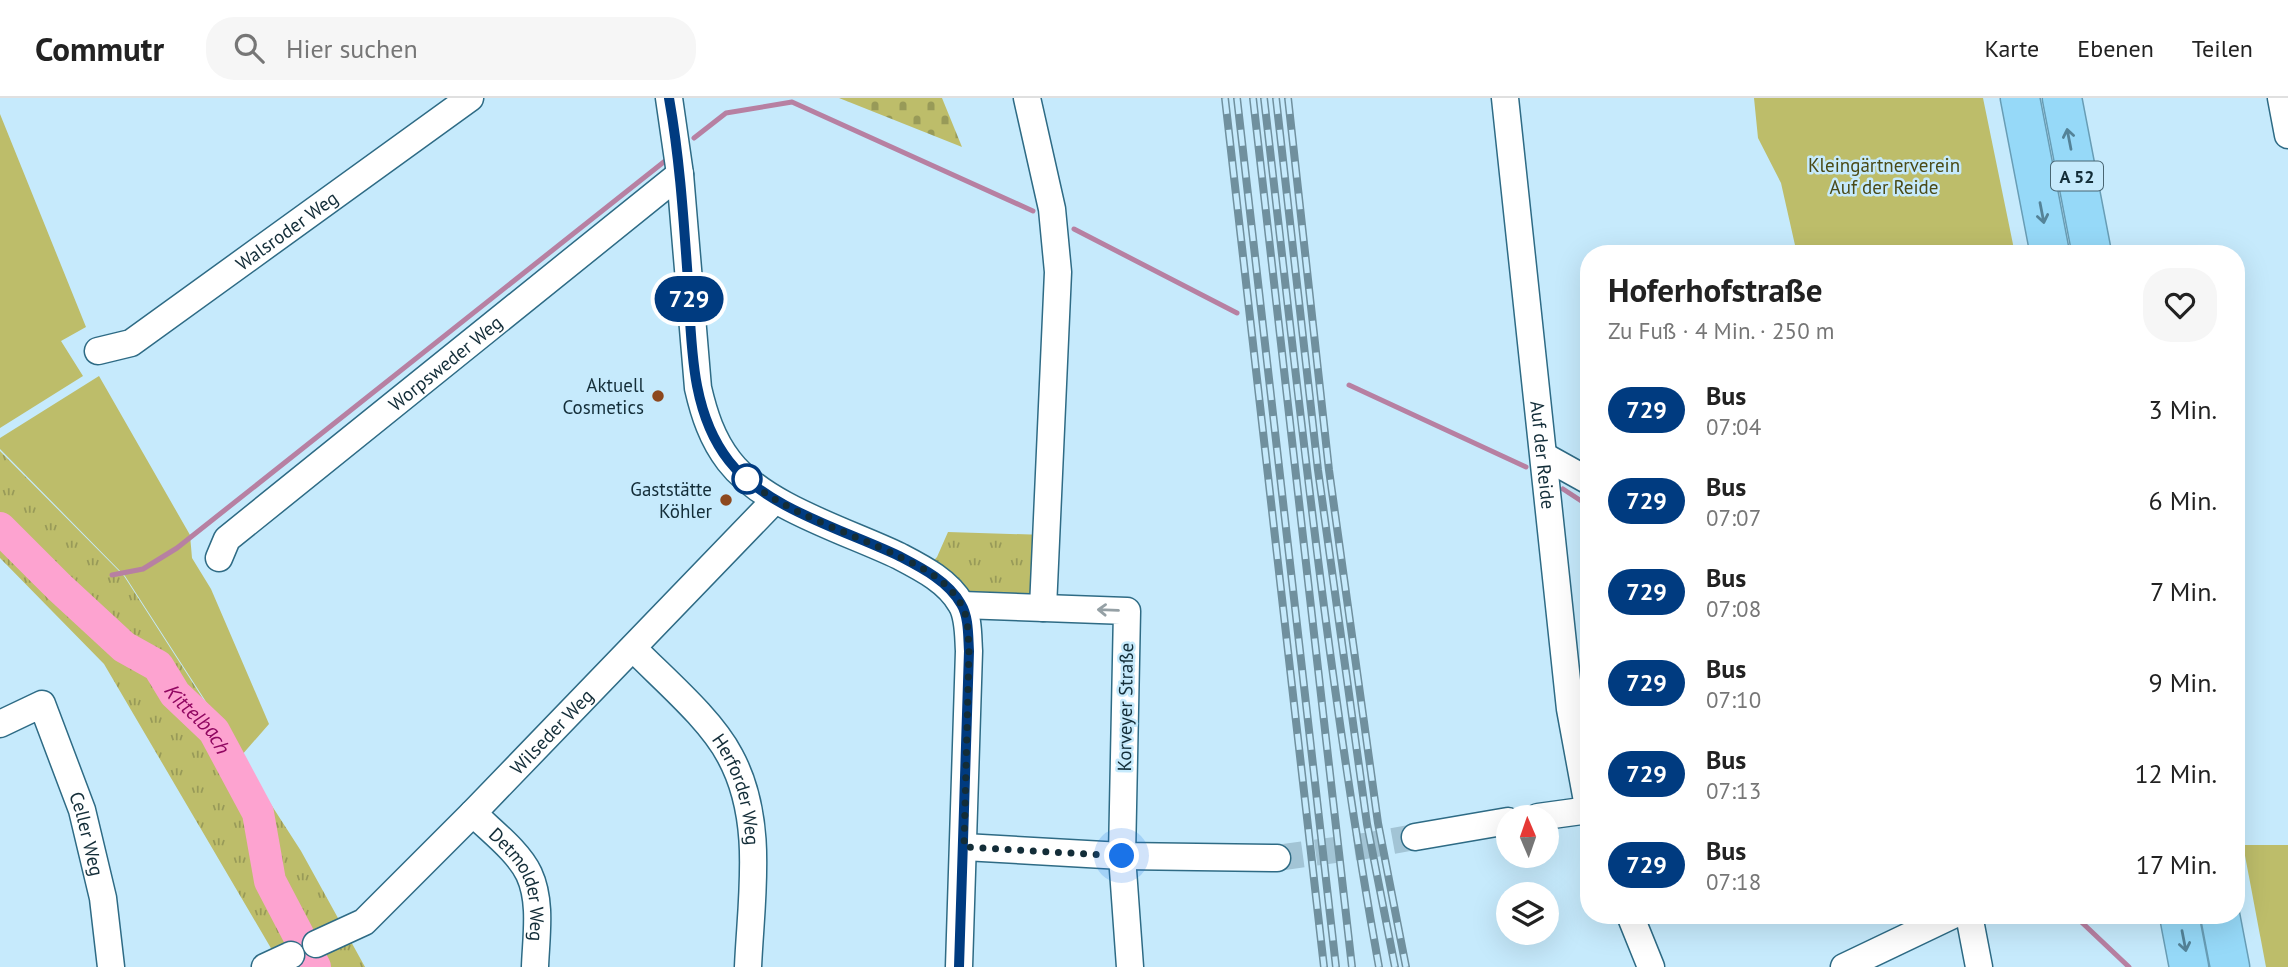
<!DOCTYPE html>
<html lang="de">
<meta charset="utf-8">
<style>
body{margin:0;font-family:"PT Sans",sans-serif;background:#f6f6f6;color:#222;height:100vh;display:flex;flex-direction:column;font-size:26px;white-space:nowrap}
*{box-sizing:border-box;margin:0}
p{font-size:23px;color:#767676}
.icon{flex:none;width:38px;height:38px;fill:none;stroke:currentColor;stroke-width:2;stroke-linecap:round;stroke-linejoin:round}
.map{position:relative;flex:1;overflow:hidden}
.details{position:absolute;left:1580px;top:147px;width:665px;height:679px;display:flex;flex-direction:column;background:#fff;border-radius:28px;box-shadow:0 7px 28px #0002}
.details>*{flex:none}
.badge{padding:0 14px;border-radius:23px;font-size:24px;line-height:46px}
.needle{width:46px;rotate:358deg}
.fabs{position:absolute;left:1496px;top:707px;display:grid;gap:14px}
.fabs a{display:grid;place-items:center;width:63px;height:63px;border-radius:50%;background:#fff;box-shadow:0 7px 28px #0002;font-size:35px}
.you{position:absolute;width:35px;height:35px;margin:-18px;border:5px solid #fff;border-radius:50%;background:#1a73e8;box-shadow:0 0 0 10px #1a73e833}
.map>.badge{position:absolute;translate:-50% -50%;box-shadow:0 0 0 4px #fff}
.round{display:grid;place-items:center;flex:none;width:74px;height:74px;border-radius:28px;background:#f6f6f6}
.summary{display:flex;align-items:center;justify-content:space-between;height:119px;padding:0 28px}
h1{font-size:33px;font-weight:700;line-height:52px}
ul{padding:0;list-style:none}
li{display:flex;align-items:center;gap:21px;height:91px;padding:0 28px}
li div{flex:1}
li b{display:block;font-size:26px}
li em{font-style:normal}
li .badge{min-width:77px;font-weight:700;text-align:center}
header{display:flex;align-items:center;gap:42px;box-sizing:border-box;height:98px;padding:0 35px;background:#fff;border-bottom:2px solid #e0e0e0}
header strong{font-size:33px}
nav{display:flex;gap:38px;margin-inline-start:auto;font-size:24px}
.search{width:490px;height:63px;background:#f6f6f6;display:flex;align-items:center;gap:18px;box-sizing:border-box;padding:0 24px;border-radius:28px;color:#767676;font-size:26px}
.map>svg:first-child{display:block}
.green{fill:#bdbd6a}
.cemetery{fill:url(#cemetery-stones)}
.park{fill:url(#park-tufts)}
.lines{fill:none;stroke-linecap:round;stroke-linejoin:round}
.stream{stroke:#b780a2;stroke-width:5}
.river{stroke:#fda3d0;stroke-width:32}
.minor-tunnel{stroke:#a2c4d5;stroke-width:26;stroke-dasharray:26 13;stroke-linecap:butt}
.minor-casing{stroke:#2e6b85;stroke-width:29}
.highway-casing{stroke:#689db5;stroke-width:41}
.minor{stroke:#fff;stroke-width:26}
.highway{stroke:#96d9f8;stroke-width:38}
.rail-casing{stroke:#70909e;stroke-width:8}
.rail{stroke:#c6eafc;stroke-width:5;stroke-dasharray:16;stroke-linecap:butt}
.oneway{stroke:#548398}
.oneway2{stroke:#95a0a5}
.line-casing{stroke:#fff;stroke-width:16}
.line{stroke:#003b80;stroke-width:10}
.walk{stroke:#132d38;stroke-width:7;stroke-dasharray:0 12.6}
.poi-dot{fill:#8d481e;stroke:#c6eafc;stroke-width:2.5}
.stop-dot{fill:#fff;stroke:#003b80;stroke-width:3.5}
.labels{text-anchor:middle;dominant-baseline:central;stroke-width:5;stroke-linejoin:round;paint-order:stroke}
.shield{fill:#c6eafc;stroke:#496673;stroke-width:2}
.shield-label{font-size:18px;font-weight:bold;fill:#132d38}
.park-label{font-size:19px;fill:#4a4a16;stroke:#c6eafc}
.street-label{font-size:19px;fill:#132d38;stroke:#c6eafc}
.poi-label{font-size:19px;fill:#132d38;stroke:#c6eafc;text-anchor:end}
.water-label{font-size:21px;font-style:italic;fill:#910761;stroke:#c6eafc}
</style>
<header>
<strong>Commutr</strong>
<div class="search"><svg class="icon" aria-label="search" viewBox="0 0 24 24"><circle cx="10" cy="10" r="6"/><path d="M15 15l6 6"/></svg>Hier suchen</div>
<nav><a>Karte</a><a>Ebenen</a><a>Teilen</a></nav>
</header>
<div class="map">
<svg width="2288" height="869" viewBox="0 0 2288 869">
<defs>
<pattern id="cemetery-stones" width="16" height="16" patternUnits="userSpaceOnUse" patternTransform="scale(1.75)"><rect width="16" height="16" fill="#bdbd6a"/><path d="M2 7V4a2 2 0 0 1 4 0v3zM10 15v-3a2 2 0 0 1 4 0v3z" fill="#989a58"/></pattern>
<pattern id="park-tufts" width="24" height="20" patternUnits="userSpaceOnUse" patternTransform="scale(1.75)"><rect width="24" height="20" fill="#bdbd6a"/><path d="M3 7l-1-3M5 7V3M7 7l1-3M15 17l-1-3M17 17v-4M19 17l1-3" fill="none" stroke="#989a58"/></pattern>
</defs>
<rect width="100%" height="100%" fill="#c6eafc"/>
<!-- green -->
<g class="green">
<polygon points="1754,0 1983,0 2015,156 1797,156 1781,85 1758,40"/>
<polygon points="0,16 86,229 61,243 83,278 0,330"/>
<polygon points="99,278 190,437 192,460 211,491 269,626 241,658 125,478 0,351 0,340"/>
<polygon points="2243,747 2288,747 2288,869 2266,869"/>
</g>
<!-- cemetery -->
<polygon class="cemetery" points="839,0 942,0 962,49"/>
<!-- park -->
<g class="park">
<polygon points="0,353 124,478 301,753 365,869 282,869 104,566 0,460"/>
<polygon points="948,434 1046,437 1043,510 962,507 926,471 937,459"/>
</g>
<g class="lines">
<!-- stream -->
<g class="stream">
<polyline points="694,40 726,15 792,4 1033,113"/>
<polyline points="1074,131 1237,215"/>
<polyline points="1349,287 1526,369"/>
<polyline points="1563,391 1589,408"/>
<polyline points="112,477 143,471 177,450 665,63"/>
<polyline points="59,489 73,485"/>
<polyline points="2074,817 2129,869"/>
</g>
<!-- river -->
<path class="river" id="s1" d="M 0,430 L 59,489 L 124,549 L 158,568 L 175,596 L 214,633 L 258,715 L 270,783 L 315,869"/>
<!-- minor-tunnel -->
<polyline class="minor-tunnel" points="1277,760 1365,748 1415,739"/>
<!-- minor casing -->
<g class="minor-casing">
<g id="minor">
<path d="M 669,0 L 680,76 L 698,290 C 704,316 712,341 729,363 C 764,409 847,433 899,458 C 922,470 948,483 961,506 C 969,519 968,539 969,553 L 959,869"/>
<polyline points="1027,0 1052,111 1058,174 1043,510"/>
<path id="s2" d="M 1505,0 L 1570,611 L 1589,714"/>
<polyline points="2281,0 2288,37"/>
<path id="s3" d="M 98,253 L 131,245 L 470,0"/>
<polyline points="1544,358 1589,383"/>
<path id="s4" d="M 219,460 L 227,441 L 680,76"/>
<polyline points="962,507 1127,513 1122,758 1130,869"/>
<path id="s5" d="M 633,550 C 663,581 710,620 730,658 C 765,722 751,799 748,869"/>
<path id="s6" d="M 0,626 L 42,606 L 82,712 L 103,800 L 111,869"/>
<path id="s7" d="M 473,715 C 491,733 518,753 529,776 C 542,804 536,839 535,869"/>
<polyline points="1538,719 1589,712"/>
<polyline points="1415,739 1508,723"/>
<polyline points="964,749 1122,758 1277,760"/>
<polyline points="1630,817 1651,869"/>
<polyline points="1969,817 1979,869"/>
<path id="s8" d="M 316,846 L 364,824 L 473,715 L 775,402"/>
<polyline points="265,869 291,857"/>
<polyline points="1844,869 1953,817"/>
</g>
</g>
<!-- highway casing -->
<g class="highway-casing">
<g id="highway">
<polyline points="2020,0 2050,156"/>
<polyline points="2062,0 2092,156"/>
<polyline points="2179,817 2189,869"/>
<polyline points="2220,817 2230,869"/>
</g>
</g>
<!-- minor -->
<use href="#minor" class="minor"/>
<!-- highway -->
<use href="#highway" class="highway"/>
<!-- rail casing -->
<g class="rail-casing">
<g id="rail">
<polyline points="1225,0 1324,869"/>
<polyline points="1237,0 1336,869"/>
<polyline points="1253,0 1352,869"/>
<path d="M 1264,0 C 1298,290 1327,582 1379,869"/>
<polyline points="1276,0 1318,372 1367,726 1395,869"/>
<polyline points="1288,0 1329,372 1378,725 1406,869"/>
</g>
</g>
<!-- rail -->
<use href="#rail" class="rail"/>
</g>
<!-- one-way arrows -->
<defs><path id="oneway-shaft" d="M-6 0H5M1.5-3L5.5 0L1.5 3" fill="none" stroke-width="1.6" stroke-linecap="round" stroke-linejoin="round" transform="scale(1.75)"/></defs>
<g class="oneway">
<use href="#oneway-shaft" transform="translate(2069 41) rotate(-101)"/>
<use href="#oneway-shaft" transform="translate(2042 115) rotate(79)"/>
<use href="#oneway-shaft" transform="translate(2184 843) rotate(79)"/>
</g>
<use class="oneway2" href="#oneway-shaft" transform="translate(1108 512) rotate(-178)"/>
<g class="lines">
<!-- line casing -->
<g class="line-casing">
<path id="line" d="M 669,0 C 679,56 683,112 687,169 C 692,233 687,310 729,363 C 765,410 847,433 899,458 C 922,470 948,483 961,506 C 969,519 968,539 969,553 L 959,869"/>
</g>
<!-- line -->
<use href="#line" class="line"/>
<!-- walk -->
<path class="walk" d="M 747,381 L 746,380 C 782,414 852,435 898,458 C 922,469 947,482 961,506 C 969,519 968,539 969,553 L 964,749 L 1122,758"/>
</g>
<!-- markers -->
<g class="poi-dot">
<circle cx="658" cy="298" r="7"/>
<circle cx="726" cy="402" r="7"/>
</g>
<circle class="stop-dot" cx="747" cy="381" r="14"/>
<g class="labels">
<!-- shield labels -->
<rect class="shield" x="2051" y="63.5" width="52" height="29" rx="5"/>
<g class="shield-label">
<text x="2077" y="78">A 52</text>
</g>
<!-- park labels -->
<g class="park-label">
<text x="1884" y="67">Kleingärtnerverein<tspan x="1884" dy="22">Auf der Reide</tspan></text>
</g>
<!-- street labels -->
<g class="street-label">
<text stroke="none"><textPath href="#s3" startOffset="226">Walsroder Weg</textPath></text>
<text stroke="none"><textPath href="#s4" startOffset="301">Worpsweder Weg</textPath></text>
<text stroke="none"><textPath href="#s2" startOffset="359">Auf der Reide</textPath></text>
<text transform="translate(1125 609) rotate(-89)">Korveyer Straße</text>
<text stroke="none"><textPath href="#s8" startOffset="320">Wilseder Weg</textPath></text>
<text stroke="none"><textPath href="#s5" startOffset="180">Herforder Weg</textPath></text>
<text stroke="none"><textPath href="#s6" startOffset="184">Celler Weg</textPath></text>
<text stroke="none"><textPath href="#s7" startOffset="89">Detmolder Weg</textPath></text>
</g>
<!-- poi labels -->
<g class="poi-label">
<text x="644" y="287">Aktuell<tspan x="644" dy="22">Cosmetics</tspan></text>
<text x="712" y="391">Gaststätte<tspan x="712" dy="22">Köhler</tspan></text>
</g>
<!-- water labels -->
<g class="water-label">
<text stroke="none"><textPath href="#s1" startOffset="278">Kittelbach</textPath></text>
</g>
</g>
</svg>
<div class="fabs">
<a><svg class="needle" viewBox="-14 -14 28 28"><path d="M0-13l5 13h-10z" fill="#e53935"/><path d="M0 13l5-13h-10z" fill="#767676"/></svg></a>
<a><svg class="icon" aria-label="layers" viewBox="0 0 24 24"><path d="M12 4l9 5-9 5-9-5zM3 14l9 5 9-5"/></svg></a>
</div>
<div class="you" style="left:1122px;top:758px"></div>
<b class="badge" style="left:689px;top:201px;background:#003b80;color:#fff">729</b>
<section class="details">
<div class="summary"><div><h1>Hoferhofstraße</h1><p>Zu Fuß · 4 Min. · 250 m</p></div><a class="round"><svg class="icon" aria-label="heart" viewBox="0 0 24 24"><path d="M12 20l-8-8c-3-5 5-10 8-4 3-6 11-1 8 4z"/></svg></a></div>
<ul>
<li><span class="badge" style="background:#003b80;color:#fff">729</span><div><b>Bus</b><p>07:04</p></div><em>3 Min.</em></li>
<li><span class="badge" style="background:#003b80;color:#fff">729</span><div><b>Bus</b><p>07:07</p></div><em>6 Min.</em></li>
<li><span class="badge" style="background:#003b80;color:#fff">729</span><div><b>Bus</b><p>07:08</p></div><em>7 Min.</em></li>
<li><span class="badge" style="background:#003b80;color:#fff">729</span><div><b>Bus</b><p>07:10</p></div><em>9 Min.</em></li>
<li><span class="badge" style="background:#003b80;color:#fff">729</span><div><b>Bus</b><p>07:13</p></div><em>12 Min.</em></li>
<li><span class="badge" style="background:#003b80;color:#fff">729</span><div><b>Bus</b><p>07:18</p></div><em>17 Min.</em></li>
</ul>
</section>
</div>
